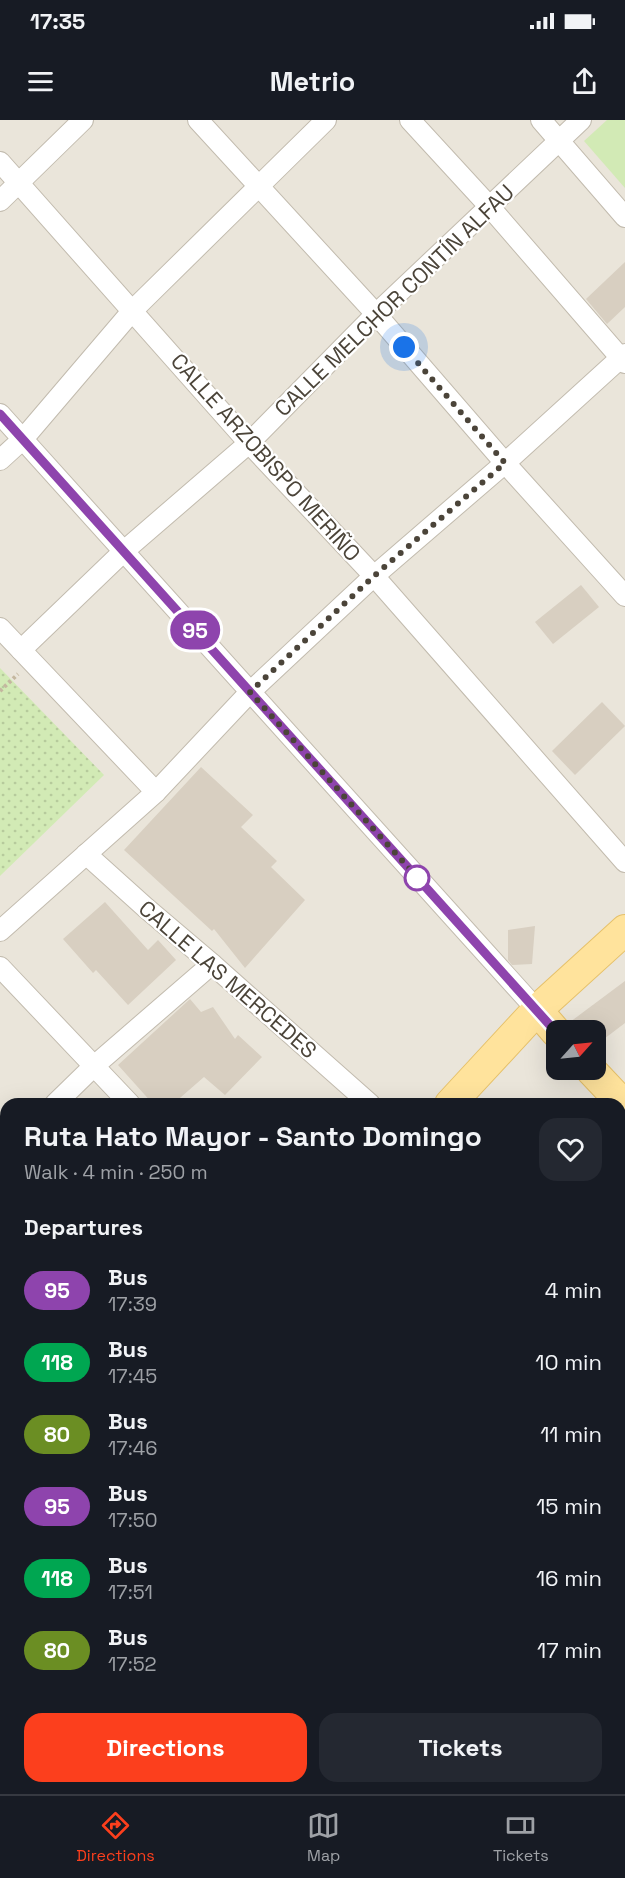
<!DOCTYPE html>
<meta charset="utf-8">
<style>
body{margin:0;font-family:"Space Grotesk",sans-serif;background:#242831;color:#f1f3f6;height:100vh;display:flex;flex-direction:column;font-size:22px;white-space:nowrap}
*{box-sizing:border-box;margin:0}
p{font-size:20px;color:#9ea1a6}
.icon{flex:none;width:33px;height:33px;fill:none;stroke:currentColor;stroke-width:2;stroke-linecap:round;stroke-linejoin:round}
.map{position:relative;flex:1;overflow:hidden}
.side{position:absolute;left:0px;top:978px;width:626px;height:696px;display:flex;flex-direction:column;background:#171b24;border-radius:18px 18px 0 0;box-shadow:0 6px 24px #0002}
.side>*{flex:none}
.badge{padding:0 12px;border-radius:20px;font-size:21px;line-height:39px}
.needle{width:39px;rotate:63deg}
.buttons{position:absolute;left:546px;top:900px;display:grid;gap:12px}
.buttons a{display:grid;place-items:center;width:60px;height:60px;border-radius:12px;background:#171b24;box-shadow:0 6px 24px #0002;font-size:30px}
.you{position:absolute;width:30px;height:30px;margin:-15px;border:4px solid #fff;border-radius:50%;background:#1a73e8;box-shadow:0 0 0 9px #1a73e833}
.map>.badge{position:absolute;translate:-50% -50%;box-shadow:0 0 0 3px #fff}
h2{padding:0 24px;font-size:22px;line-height:54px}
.round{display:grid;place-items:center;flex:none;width:63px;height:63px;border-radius:18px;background:#242831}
.summary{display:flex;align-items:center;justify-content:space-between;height:102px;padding:0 24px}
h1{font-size:28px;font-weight:700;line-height:45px}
.button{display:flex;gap:12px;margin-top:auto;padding:12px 24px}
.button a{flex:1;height:69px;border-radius:18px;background:#fc3f1d;color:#fff;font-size:24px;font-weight:700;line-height:69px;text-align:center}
.button a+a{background:#242831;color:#f1f3f6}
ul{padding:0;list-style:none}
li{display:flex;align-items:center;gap:18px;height:72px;padding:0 24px}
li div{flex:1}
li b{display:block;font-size:22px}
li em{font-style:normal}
li .badge{min-width:66px;font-weight:700;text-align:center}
.status{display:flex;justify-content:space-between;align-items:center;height:42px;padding:0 30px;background:#171b24;direction:ltr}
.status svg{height:16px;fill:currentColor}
header{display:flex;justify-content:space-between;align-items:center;height:78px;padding:0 24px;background:#171b24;font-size:27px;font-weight:700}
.menu{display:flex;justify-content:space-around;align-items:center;height:84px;border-top:2px solid #363941;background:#171b24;font-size:16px;color:#9ea1a6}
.menu a{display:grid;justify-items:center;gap:3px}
.menu .on{color:#fc3f1d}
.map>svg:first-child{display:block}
.residential{fill:#eae5da;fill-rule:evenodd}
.education{fill:#efe8d6}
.park{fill:url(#park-dots)}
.pitch{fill:#d2eab5}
.building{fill:#d8cfc1}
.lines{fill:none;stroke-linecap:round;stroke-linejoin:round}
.street-casing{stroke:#c2bbae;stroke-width:22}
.secondary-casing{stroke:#d6c79b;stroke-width:29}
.primary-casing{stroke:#e6c16a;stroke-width:32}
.path{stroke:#c4b79f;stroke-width:4;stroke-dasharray:3 3;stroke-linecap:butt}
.street{stroke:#fff;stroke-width:20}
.secondary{stroke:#fff3cd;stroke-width:27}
.primary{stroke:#ffe39c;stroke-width:30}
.line-casing{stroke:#fff;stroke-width:14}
.line{stroke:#8e44ad;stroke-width:9}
.walk{stroke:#4b4439;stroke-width:6;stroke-dasharray:0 10.8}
.stop-dot{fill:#fff;stroke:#8e44ad;stroke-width:3}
.labels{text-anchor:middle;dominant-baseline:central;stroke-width:4.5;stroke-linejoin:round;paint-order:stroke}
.street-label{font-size:22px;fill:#4b4439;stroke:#fff}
</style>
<div class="status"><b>17:35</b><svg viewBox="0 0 49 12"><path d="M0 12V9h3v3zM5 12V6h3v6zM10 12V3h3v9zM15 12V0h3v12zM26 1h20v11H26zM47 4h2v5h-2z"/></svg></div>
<header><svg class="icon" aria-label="menu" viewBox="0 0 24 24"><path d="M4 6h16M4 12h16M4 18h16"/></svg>Metrio<svg class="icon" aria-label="share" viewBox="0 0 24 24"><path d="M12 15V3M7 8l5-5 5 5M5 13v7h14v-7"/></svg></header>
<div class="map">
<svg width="625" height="1674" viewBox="0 0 625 1674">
<defs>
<pattern id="park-dots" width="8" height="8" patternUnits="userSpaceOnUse" patternTransform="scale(1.5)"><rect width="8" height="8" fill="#d2eab5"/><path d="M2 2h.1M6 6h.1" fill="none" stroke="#b6ca9c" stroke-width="1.8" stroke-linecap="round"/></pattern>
</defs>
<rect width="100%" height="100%" fill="#f6f3ec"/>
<!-- residential -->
<path class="residential" d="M 0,0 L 625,0 L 625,1674 L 0,1674 ZM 556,910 L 596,910 L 596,950 L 556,950 ZM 6,984 L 620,984 L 620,1668 L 6,1668 Z"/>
<!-- education -->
<polygon class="education" points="0,1538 6,1544 6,1668 87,1668 82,1674 0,1674"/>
<!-- park -->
<polygon class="park" points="0,548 104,655 0,756"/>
<!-- pitch -->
<polygon class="pitch" points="607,0 625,0 625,68 584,21"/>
<!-- building -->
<g class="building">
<polygon points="625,142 625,187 607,204 586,179"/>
<polygon points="581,465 599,487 553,524 535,502"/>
<polygon points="602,582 625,606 575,655 552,631"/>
<polygon points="201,647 253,695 241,707 277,741 271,747 305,780 245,848 214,809 212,811 124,730"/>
<polygon points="105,782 148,830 158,820 176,840 128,885 96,850 93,853 63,819"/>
<polygon points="535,806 532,844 512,845 508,840 508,810"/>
<polygon points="625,861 625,903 596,925 596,910 573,910 570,902"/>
<polygon points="190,879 201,892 213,887 235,919 238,915 262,937 225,975 204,957 173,984 153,984 118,945"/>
</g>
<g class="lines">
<!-- street casing -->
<g class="street-casing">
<g id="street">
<polyline points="198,0 376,194 505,343 625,476"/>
<polyline points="410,0 489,86 625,243"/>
<polyline points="541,0 625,97"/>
<polyline points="0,42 249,323 374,456 625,742"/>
<polyline points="0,81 83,0"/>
<polyline points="0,294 537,890"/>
<polyline points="0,340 23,319 133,190 326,0"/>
<polyline points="0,508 156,672"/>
<polyline points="21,530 124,431 249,323 376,194 581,0"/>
<polyline points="86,734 146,788 212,844 370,984"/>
<polyline points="0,811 156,672 250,572 374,456 505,343 625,234"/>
<polyline points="0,847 130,984"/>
<polyline points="55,984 94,946 212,844"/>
<polyline points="0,1037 6,1031"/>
<polyline points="0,1338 6,1344"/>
<polyline points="0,1437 6,1431"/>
<polyline points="620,1466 625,1471"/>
<polyline points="0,1516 6,1522"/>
<polyline points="620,1523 625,1517"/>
<polyline points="335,1668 341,1674"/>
<polyline points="110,1674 116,1668"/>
</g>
</g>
<!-- secondary casing -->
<g class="secondary-casing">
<g id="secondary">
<polyline points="0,1083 6,1090"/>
<polyline points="566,1668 572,1674"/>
</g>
</g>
<!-- primary casing -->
<g class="primary-casing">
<g id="primary">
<polyline points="537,890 556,912"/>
<polyline points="591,950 625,986"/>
<polyline points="450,984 537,890 625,810"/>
<polyline points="620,1153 625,1148"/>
<polyline points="620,1206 625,1211"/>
</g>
</g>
<!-- path -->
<polyline class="path" points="0,571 18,554"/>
<!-- street -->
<use href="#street" class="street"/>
<!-- secondary -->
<use href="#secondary" class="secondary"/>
<!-- primary -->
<use href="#primary" class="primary"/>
</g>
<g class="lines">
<!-- line casing -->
<g class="line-casing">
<polyline id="line" points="0,294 556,912"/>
</g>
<!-- line -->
<use href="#line" class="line"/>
<!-- walk -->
<polyline class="walk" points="404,227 505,343 374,456 250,572 425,766 417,758"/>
</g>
<!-- markers -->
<circle class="stop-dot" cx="417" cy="758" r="12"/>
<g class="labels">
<!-- street labels -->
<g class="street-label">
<text transform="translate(394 180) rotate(-44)">CALLE MELCHOR CONTÍN ALFAU</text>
<text transform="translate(266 337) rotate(48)">CALLE ARZOBISPO MERIÑO</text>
<text transform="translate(228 859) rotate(41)">CALLE LAS MERCEDES</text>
</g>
</g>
</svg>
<div class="buttons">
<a><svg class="needle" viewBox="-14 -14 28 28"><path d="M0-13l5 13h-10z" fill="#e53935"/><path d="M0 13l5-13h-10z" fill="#9ea1a6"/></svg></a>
</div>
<div class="you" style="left:404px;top:227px"></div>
<b class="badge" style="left:195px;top:510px;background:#8e44ad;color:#fff">95</b>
<section class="side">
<div class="summary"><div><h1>Ruta Hato Mayor - Santo Domingo</h1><p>Walk · 4 min · 250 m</p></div><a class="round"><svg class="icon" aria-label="heart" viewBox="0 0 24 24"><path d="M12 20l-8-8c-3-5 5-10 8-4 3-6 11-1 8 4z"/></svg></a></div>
<h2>Departures</h2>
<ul>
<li><span class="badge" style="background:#8e44ad;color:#fff">95</span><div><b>Bus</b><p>17:39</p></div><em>4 min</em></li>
<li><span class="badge" style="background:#00a651;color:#fff">118</span><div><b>Bus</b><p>17:45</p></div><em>10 min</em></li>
<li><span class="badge" style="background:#6b8e23;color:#fff">80</span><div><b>Bus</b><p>17:46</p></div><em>11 min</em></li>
<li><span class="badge" style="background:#8e44ad;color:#fff">95</span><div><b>Bus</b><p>17:50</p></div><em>15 min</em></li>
<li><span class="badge" style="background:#00a651;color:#fff">118</span><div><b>Bus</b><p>17:51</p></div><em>16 min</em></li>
<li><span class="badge" style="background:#6b8e23;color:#fff">80</span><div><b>Bus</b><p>17:52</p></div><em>17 min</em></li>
</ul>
<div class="button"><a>Directions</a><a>Tickets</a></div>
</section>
</div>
<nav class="menu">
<a class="on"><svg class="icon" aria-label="directions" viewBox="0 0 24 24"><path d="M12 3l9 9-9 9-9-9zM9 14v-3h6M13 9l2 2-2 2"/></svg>Directions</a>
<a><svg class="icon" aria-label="map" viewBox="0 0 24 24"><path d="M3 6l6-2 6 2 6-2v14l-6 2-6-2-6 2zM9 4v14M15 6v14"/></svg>Map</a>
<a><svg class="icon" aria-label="tickets" viewBox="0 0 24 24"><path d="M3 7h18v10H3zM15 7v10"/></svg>Tickets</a>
</nav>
